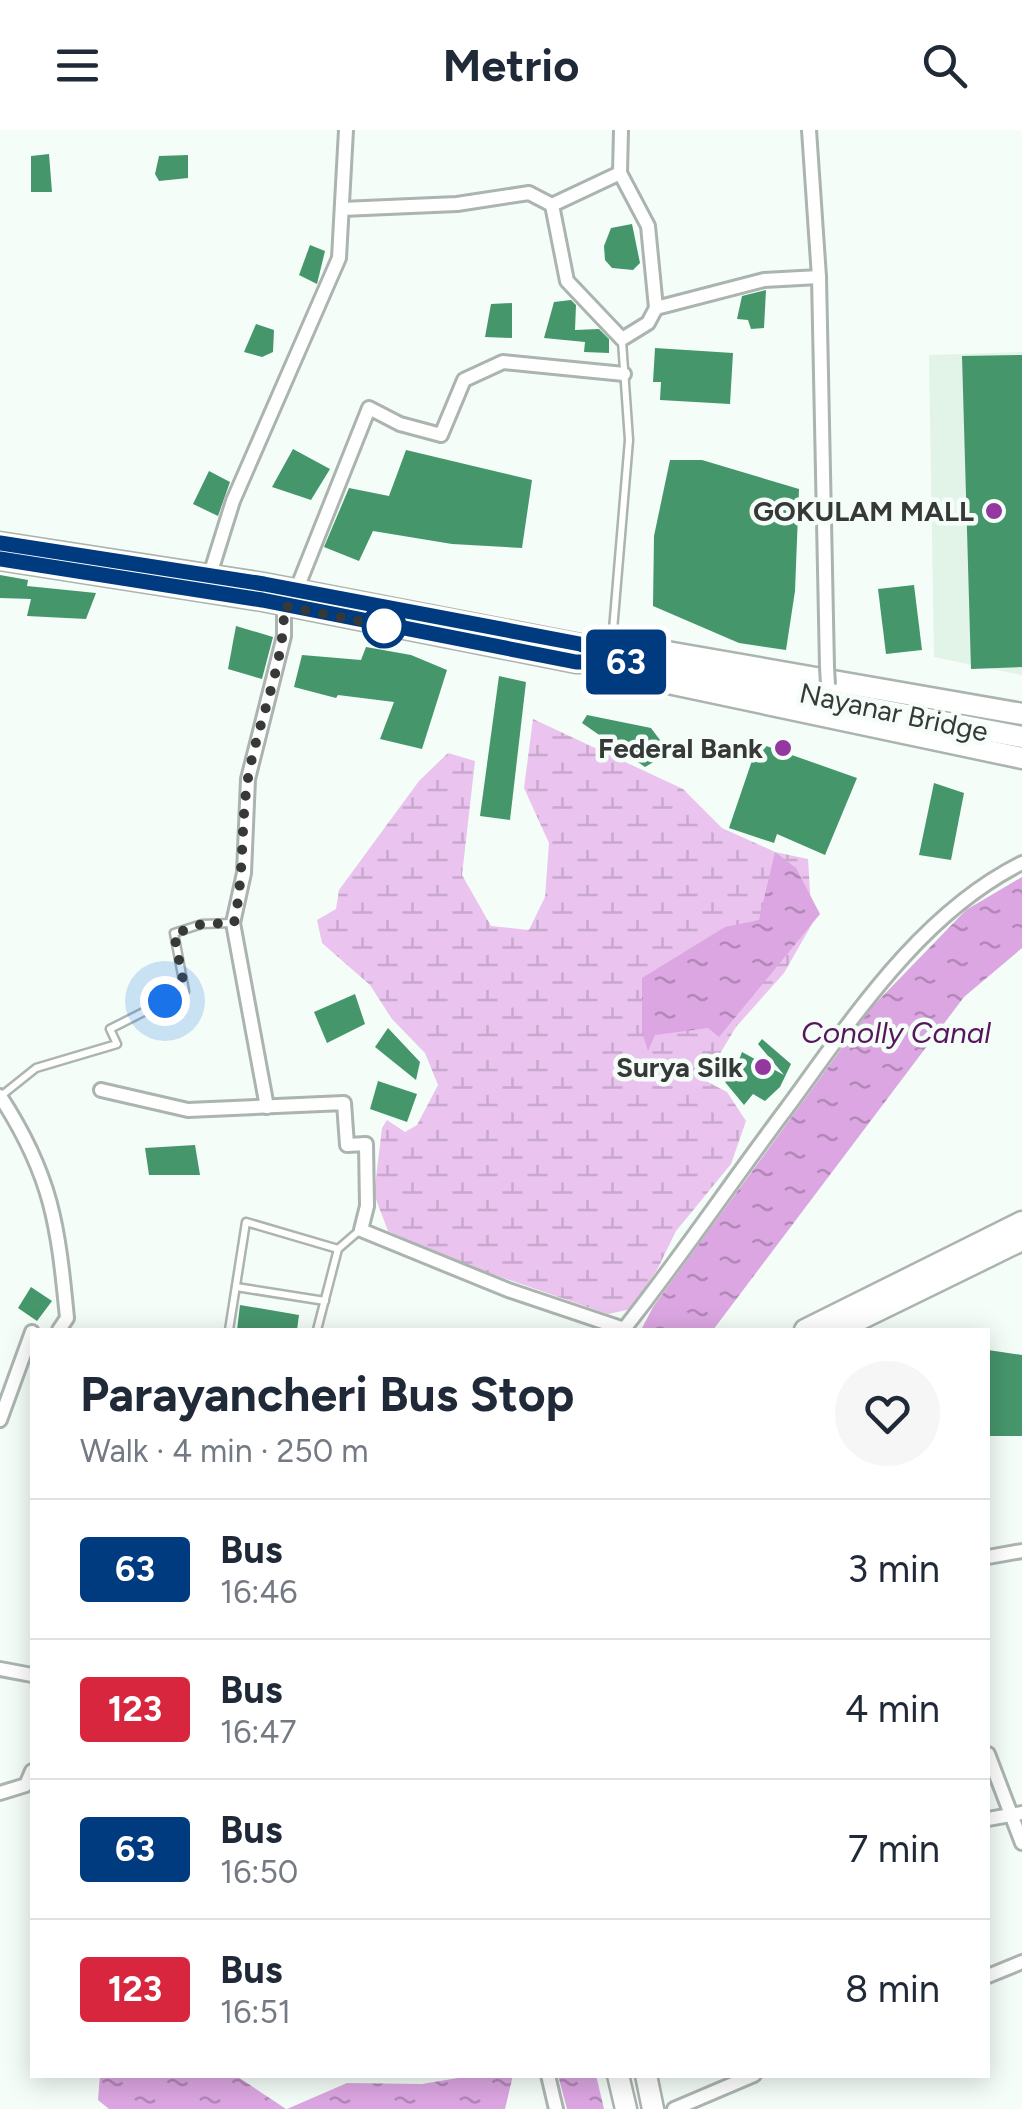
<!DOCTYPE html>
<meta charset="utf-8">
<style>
body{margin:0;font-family:Figtree,sans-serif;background:#f6f6f7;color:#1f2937;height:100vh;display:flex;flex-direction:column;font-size:38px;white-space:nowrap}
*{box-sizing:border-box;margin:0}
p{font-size:32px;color:#747a83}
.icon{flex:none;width:55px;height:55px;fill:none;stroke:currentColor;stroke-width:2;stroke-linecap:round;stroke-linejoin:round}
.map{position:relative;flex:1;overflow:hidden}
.sheet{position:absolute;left:30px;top:1198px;width:960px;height:750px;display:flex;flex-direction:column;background:#fff;border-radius:0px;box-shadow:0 5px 25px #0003}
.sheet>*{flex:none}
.badge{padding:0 20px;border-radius:8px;font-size:35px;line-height:65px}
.you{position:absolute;width:50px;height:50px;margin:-25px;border:8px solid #fff;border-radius:50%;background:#1a73e8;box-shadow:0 0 0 15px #1a73e833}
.map>.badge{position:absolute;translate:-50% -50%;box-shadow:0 0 0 5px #fff}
.round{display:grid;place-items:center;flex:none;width:105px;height:105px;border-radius:52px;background:#f6f6f7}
.headline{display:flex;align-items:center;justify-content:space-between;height:170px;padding:0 50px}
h1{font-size:48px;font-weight:700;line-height:75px}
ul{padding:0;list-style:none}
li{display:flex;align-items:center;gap:30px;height:140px;padding:0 50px;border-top:2px solid #e0e1e3}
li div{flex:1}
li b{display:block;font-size:38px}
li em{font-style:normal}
li .badge{min-width:110px;font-weight:700;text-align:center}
header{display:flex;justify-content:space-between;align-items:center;height:130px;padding:0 50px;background:#fff;font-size:45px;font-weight:700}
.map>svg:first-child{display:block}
.built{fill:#e2f3e8}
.wetland{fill:url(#wetland-marsh)}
.water{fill:url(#water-ripples)}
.building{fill:#46966c}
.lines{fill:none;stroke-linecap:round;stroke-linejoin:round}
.service-casing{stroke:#abb4ae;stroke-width:11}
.minor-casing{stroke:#abb4ae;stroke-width:18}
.primary-casing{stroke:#abb4ae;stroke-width:25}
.service{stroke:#fff;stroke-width:6}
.minor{stroke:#fff;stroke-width:12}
.primary{stroke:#fff;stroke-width:20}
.minor-bridge-casing{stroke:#abb4ae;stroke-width:18;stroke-linecap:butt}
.minor-bridge{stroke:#fff;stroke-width:12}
.line-casing{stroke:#fff;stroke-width:22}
.line{stroke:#003b80;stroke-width:15}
.walk{stroke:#363937;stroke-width:10;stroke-dasharray:0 18}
.poi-dot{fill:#9537a0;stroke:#f4fdf7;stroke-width:4}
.stop-dot{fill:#fff;stroke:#003b80;stroke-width:5}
.labels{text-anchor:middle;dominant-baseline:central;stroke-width:9;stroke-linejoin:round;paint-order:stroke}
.poi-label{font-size:28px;font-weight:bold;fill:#363937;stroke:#f4fdf7;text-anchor:end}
.street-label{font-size:28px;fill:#363937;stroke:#f4fdf7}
.water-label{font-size:30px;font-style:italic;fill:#56155d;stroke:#f4fdf7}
</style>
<header><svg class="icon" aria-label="menu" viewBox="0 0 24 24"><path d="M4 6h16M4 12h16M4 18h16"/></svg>Metrio<svg class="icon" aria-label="search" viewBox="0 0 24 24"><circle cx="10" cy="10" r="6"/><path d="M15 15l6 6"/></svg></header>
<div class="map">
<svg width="1022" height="1979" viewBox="0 0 1022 1979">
<defs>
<pattern id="wetland-marsh" width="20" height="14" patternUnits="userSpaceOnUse" patternTransform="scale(2.5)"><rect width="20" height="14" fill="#eac3ee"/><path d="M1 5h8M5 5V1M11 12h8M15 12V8" fill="none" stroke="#c9a8cd"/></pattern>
<pattern id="water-ripples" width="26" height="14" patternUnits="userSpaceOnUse" patternTransform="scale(2.5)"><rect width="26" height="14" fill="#dca6e2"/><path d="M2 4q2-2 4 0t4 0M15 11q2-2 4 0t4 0" fill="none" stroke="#b388b8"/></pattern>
</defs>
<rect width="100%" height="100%" fill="#f4fdf7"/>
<!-- built -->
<polygon class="built" points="1022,222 1022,545 934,527 929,225"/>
<!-- wetland -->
<polygon class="wetland" points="533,589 683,659 722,698 775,722 808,729 812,794 784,843 736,897 704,950 727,962 746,991 731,1034 676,1101 658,1138 631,1179 608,1184 454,1131 388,1101 374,1064 382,998 387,990 405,1002 417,995 438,955 425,923 392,889 370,855 322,813 317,790 336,779 339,760 419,651 448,623 475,631 462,745 491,796 529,800 545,767 549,713 524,658"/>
<!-- water -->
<g class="water">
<polygon points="775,722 796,738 820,784 719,907 708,898 655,905 648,921 642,902 642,848 725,797 759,790"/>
<polygon points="1022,747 1022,818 964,867 713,1200 641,1200 653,1177 872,877 966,780"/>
<polygon points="100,1945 235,1945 286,1979 109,1979 98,1970"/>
<polygon points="476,1945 513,1945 505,1979 287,1979 347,1953 422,1954"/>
<polygon points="558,1945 596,1945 604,1979 567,1979"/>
</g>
<!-- building -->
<g class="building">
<polygon points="49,24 52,62 31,62 31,26"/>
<polygon points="188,25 188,48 159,51 155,44 159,26"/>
<polygon points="632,94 640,133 633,140 612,138 605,130 604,116 611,98"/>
<polygon points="310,115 325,121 317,154 299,145"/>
<polygon points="766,160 764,198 751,199 748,190 737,189 742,166"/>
<polygon points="571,170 576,175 575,200 599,199 609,209 609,223 584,222 585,212 544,208 554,172"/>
<polygon points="512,173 512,208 485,207 491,174"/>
<polygon points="256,194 274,200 273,222 262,227 244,222"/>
<polygon points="655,218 733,223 730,274 660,270 661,252 653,252"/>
<polygon points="1022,225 1022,537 971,539 962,226"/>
<polygon points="293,319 330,339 311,370 272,357"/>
<polygon points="406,320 532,350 522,418 452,414 373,401 359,431 324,417 349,358 389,366"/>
<polygon points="670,330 702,330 799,359 795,461 786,520 739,513 653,476 654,406"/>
<polygon points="209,341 230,352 218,386 193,374"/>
<polygon points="0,445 28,450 27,456 96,463 86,489 27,486 31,469 0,468"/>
<polygon points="914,455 922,520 886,524 878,459"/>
<polygon points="236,496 273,507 262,549 228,539"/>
<polygon points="366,517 411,525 447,540 422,619 380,609 394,572 338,565 336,568 294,557 302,525 361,530"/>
<polygon points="499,546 526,552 510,690 480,686"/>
<polygon points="587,585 651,598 660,610 657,624 662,627 645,637 582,593"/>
<polygon points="758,613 857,648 825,725 777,704 774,713 729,698"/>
<polygon points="934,653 964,663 951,730 919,725"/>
<polygon points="355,864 365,894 327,913 314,882"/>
<polygon points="388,898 420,932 416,950 375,917"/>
<polygon points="762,909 791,934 780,957 765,971 753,964 744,975 725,952 735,941 742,922 784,945 758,914"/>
<polygon points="378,951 417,964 407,992 370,979"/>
<polygon points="195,1015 200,1045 149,1045 145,1018"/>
<polygon points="31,1157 52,1171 37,1191 18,1178"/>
<polygon points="240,1175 299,1185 297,1200 237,1200"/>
<polygon points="988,1220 1022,1225 1022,1306 988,1306"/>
</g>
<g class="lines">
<!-- service casing -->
<g class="service-casing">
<g id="service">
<polyline points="612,512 629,310 622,211"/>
<polyline points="1,966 36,938 117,914 110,899 185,861 174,803 202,794 232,793"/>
<polyline points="236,1157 325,1171"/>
<polyline points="229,1200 246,1092 338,1119"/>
<polyline points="317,1200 338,1119 360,1100"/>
</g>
</g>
<!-- minor casing -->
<g class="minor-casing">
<g id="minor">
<polyline points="809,0 819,147 827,537"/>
<polyline points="552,75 567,151 622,209 648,193 656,178 648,96 620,43 621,0"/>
<polyline points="552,75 620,43"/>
<polyline points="342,79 457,74 529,63 552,75"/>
<polyline points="656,178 764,150 819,147"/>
<polyline points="208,451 233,371 339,128 346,0"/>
<polyline points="296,461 369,278 400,294 441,305 464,250 503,232 624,244"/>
<path d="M 101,960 L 188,980 L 344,973 L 347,1015 L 366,1014 L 367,1076 L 361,1100 L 508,1160 L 624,1199 C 681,1127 732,1051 787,978 C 853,888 920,784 1022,733"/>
<path d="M 0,966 C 52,1046 58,1095 67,1188 L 59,1200"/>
<polyline points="267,977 233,793 244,743 248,649 284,506 284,476"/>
<polyline points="0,1290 32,1202"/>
<polyline points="988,1427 1022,1421"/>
<polyline points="0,1539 32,1545"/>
<polyline points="988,1624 1022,1713"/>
<polyline points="0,1663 26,1655 32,1641"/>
<polyline points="988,1689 1022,1683"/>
<polyline points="988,1846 1022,1832"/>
<polyline points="548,1945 556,1979"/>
<polyline points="674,1979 754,1945"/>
</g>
</g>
<!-- primary casing -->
<g class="primary-casing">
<g id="primary">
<polyline points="0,413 264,454 580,515 612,526"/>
<polyline points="0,429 262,470 576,532 628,532 1022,607"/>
<polyline points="592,514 627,515 1022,584"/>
<polyline points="602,539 1022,628"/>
<polyline points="805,1200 1022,1092"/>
<polyline points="838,1200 1022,1110"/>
<polyline points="618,1945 626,1979"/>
<polyline points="646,1945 653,1979"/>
</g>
</g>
<!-- service -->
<use href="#service" class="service"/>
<!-- minor -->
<use href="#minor" class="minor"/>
<!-- primary -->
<use href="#primary" class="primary"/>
<!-- minor-bridge casing -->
<g class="minor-bridge-casing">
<polyline id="minor-bridge" points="827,537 828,555"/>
</g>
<!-- minor-bridge -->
<use href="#minor-bridge" class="minor-bridge"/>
</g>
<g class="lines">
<!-- line casing -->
<g class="line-casing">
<polyline id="line" points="0,413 264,454 580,514 628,532 576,532 262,470 0,429"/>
</g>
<!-- line -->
<use href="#line" class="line"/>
<!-- walk -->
<path class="walk" d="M 165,871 L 185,861 L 174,804 L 202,794 L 234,793 C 245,742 240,697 248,648 C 258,590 285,535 284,476 L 384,496"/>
</g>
<!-- markers -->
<g class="poi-dot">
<circle cx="994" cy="381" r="10"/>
<circle cx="783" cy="618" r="10"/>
<circle cx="763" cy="937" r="10"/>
</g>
<circle class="stop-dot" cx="384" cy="496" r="20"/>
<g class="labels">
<!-- poi labels -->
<g class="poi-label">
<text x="974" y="381">GOKULAM MALL</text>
<text x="763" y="618">Federal Bank</text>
<text x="743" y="937">Surya Silk</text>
</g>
<!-- street labels -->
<g class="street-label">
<text transform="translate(894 582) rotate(12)">Nayanar Bridge</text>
</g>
<!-- water labels -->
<g class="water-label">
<text x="896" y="902">Conolly Canal</text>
</g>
</g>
</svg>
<div class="you" style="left:165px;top:871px"></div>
<b class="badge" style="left:626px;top:532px;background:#003b80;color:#fff">63</b>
<section class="sheet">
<div class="headline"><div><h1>Parayancheri Bus Stop</h1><p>Walk · 4 min · 250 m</p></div><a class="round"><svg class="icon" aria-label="heart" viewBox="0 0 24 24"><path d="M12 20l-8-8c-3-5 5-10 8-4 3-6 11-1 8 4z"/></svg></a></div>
<ul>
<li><span class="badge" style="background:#003b80;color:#fff">63</span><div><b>Bus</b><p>16:46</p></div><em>3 min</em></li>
<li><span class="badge" style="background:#d7263d;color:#fff">123</span><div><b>Bus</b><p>16:47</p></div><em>4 min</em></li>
<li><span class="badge" style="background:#003b80;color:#fff">63</span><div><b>Bus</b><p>16:50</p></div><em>7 min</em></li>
<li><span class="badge" style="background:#d7263d;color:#fff">123</span><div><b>Bus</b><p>16:51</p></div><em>8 min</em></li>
</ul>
</section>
</div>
